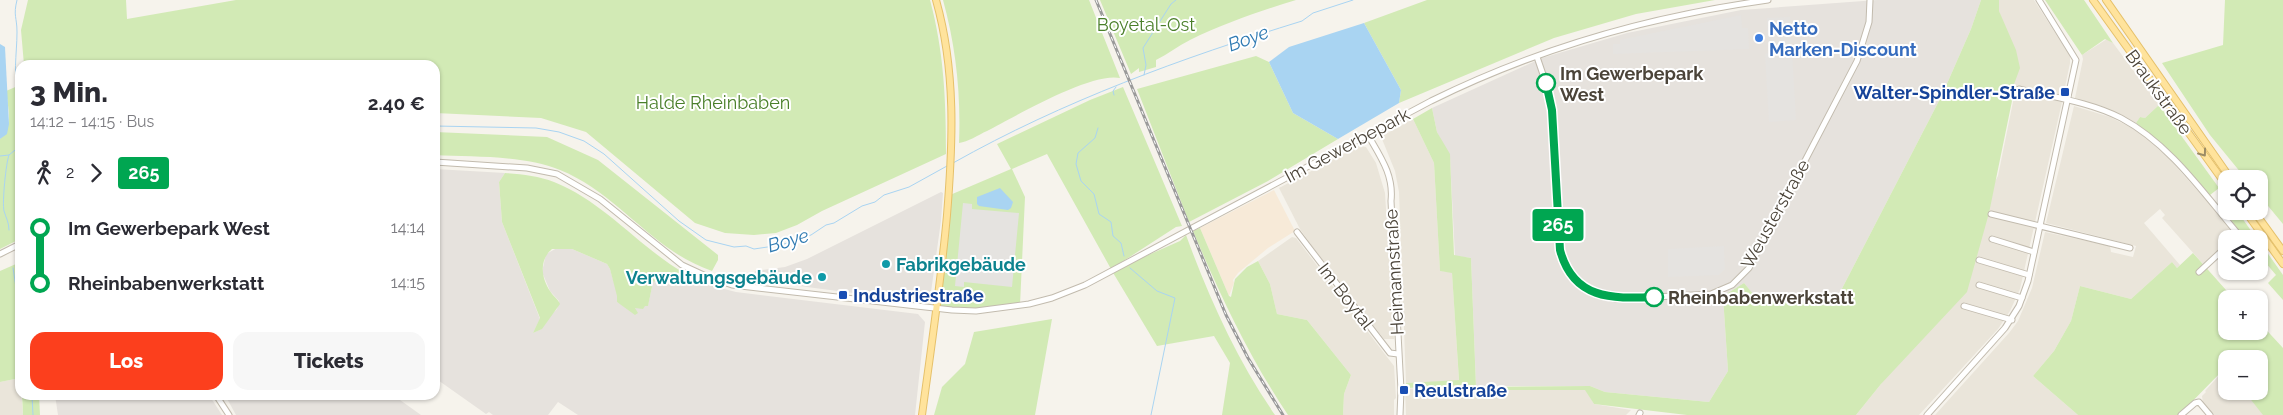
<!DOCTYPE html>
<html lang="de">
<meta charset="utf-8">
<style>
body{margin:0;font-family:Raleway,sans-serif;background:#f7f7f7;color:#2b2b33;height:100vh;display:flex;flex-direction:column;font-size:19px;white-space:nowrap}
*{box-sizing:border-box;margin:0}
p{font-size:16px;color:#7c7c81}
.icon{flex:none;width:28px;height:28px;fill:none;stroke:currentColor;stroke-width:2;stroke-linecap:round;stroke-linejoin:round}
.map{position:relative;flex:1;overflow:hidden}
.panel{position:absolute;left:15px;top:60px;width:425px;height:340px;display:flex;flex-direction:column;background:#fff;border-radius:15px;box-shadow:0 1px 4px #0004}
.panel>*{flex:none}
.badge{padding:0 10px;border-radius:4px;font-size:18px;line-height:32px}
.tools{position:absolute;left:2218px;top:170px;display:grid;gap:10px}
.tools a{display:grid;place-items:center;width:50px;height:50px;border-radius:10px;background:#fff;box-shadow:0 1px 4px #0004;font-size:25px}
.map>.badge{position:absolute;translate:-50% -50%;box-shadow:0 0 0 2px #fff}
.legs{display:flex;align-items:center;gap:8px;height:55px;padding:0 15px;font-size:16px}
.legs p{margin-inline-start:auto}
.head{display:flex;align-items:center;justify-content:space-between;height:85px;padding:0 15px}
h1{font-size:28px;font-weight:800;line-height:38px}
.action{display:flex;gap:10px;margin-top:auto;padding:10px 15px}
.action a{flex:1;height:58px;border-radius:15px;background:#fc3f1d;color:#fff;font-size:20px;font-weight:800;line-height:58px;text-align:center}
.action a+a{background:#f7f7f7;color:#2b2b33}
ul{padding:0 15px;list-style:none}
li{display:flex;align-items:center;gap:18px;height:55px;font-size:19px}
li i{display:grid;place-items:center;width:8px;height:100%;margin:0 6px;background:currentColor}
li i::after{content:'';width:12px;height:12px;margin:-6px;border:4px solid;border-radius:50%;background:#fff}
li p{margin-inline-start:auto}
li:first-child i{background:linear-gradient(#0000 50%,currentColor 0)}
li:last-child i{background:linear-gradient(currentColor 50%,#0000 0)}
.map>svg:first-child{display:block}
.residential{fill:#eae5da}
.commercial{fill:#f7ead8}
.industrial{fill:#e6e2dd}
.green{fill:#d2eab5}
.parking{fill:#e5e3e0}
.water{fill:#a9d4f2}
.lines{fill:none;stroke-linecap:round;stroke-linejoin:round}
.stream{stroke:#a9d4f2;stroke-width:1}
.minor-casing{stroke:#c2bbae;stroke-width:7}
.major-casing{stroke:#e6c16a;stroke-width:8}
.minor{stroke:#fff;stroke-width:5}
.major{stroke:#ffe39c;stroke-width:6}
.rail-casing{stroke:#9a9a9a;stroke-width:3}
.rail{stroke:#fff;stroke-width:1;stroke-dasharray:4;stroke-linecap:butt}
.oneway{stroke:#9c8c66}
.line-1-casing{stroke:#fff;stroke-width:11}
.line-1{stroke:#00a651;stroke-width:8}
.shop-dot{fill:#3f7fe0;stroke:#fff;stroke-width:2}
.stop-1-dot{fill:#fff;stroke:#00a651;stroke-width:2.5}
.transit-dot{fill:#1a4fb4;stroke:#fff;stroke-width:2}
.culture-dot{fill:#0f9aa8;stroke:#fff;stroke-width:2}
.labels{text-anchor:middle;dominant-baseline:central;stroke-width:4;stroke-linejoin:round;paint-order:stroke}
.park-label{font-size:18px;fill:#4a7f2a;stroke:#fff}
.shop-label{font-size:18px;font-weight:bold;fill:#366cbe;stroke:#fff;text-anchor:start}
.stop-label{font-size:18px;font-weight:bold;fill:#4b4439;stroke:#fff;text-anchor:start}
.transit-label{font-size:18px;font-weight:bold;fill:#164399;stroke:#fff;text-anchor:start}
.street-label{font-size:18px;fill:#4b4439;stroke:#fff}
.culture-label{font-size:18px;font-weight:bold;fill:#0d838f;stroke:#fff;text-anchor:start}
.water-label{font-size:19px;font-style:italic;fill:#2e7ab2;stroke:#fff}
</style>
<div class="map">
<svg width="2283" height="415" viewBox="0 0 2283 415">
<rect width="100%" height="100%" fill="#f6f3ec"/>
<!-- residential -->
<g class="residential">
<polygon points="1999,0 2034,0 2070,56 2070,63 2063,97 2012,86 2016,75 1999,11"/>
<polygon points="2107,39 2113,43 2159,105 2145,118 2140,117 2136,123 2112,111 2075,98 2083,59 2082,55"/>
<polygon points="2015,92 2062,102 2020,289 2010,311 1998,329 1919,415 1856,415 1881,384 1998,176"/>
<polygon points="2074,106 2110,117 2132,128 2149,140 2164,153 2213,208 2234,232 2234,237 2226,239 2226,245 2204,265 2162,218 2165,215 2160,209 2144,223 2180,265 2177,268 2172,262 2131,299 2080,286 2071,321 2054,351 2033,376 2078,415 1935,415 2009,333 2018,321 2032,288 2045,232 2110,246 2111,252 2133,257 2136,246 2046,223"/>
<polygon points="1413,119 1434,163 1440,271 1452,272 1459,381 1406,383 1399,192 1395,171 1382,139 1384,135"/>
<polygon points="1359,146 1366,147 1376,163 1385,193 1394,339 1384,339 1314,249 1300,229 1279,188"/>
<polygon points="1292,237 1296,238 1394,366 1396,398 1394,400 1394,415 1343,415 1344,394 1351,375 1307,320 1277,314 1270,284 1258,261"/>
<polygon points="2225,369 2226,391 2244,391 2264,415 2213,415 2203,403 2202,396 2206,392 2205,391"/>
<polygon points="20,378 23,415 0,415 0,382"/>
<polygon points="1462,385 1463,390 1586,390 1594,404 1631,410 1626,415 1406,415 1405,389"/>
</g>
<!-- commercial -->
<polygon class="commercial" points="1274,190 1295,231 1268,248 1238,273 1233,280 1234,283 1229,296 1200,228"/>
<!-- industrial -->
<g class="industrial">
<polygon points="1877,0 1981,0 1971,29 1942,95 1833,306 1757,300 1744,283 1723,296 1728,371 1709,402 1605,392 1590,386 1476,386 1471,258 1455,256 1450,158 1437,132 1432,108 1542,58 1627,33 1741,10"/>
<polygon points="435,169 505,173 499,182 502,222 540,319 533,333 541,329 549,317 557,309 559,301 550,291 542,272 546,254 557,248 572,249 607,264 610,269 618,296 617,302 636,311 635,308 648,305 652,287 649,281 653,280 677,286 684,273 709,285 736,292 918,314 925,322 915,415 578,415 558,402 548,415 493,415 489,412 486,414 435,378"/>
<polygon points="941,192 943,193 941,221 931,292 925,299 869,295 752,280 755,271 785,267 807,259"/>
<polygon points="55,395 209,395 222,415 58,415"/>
<polygon points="225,395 393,395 421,415 236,415"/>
</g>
<!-- green -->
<g class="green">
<path d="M 28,0 L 126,0 L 127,19 L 236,0 L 930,0 C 944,52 946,100 946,154 L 822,211 L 797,225 L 776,233 L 754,235 L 725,233 L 695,223 L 586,132 L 541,118 L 435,113 L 435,65 L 24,65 L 21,30 Z"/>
<path d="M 943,0 L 1089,0 L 1120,78 C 1091,72 1016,116 987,131 C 978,135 968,142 959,143 C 961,94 956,47 943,0 Z"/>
<path d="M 1100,0 L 1296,0 C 1260,11 1225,23 1190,40 C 1178,46 1168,54 1156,60 L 1156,67 L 1139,72 L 1139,68 L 1131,74 Z"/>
<polygon points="1427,0 1715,0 1636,14 1554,38 1399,103 1401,90 1364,23"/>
<polygon points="1981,0 1999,0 1999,11 2016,50 2020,68 2010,95 2013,96 1989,213 1967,292 1881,384 1856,415 1687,415 1594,404 1585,390 1462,390 1462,385 1407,388 1406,383 1459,380 1452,273 1440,271 1434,163 1413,119 1432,108 1437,132 1450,154 1454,255 1471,258 1476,387 1590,386 1605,392 1709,402 1728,371 1723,296 1744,283 1758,300 1833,306 1942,95 1971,29"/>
<polygon points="2045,0 2084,0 2113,43 2105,39 2082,55"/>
<polygon points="2225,0 2283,0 2283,224 2259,195 2259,179 2246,179 2210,135 2162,63 2223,45"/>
<polygon points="1256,56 1269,62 1293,113 1338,139 1268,181 1189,222 1137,89"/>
<path d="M 20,85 L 20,181 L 18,200 L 20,239 L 0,249 L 0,139 C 14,127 8,108 6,91 Z"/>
<polygon points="1123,87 1182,226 1176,227 1111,269 1047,154 1012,169 1025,197 1020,305 992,310 938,307 950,195 1011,169 997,144 1090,100"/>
<polygon points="2159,105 2219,188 2210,195 2169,150 2136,123 2140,117 2145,118"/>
<path d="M 435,132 L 547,137 L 598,160 L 718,255 L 718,260 L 712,271 C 699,266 686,260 674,252 C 635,226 605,188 560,170 C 524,155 473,157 435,155 Z"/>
<path d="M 505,173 C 521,174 539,176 554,182 C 604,202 638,246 684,273 L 680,283 L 676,286 L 670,283 L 650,281 L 652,287 L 648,306 L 645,306 L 643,309 L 635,308 L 638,313 L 635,315 L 617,302 L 617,296 L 610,269 L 607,264 L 572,249 L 552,249 C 539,260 541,277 550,291 C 553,296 558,299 560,304 L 542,329 L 533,333 L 540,318 L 502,222 L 499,182 Z"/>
<polygon points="2237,211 2257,239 2245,239 2229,217"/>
<path d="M 1200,228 L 1229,296 L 1231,297 L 1235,279 L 1247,267 L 1258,261 L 1270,284 L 1277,314 L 1307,320 L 1351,375 L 1344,394 L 1343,415 L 1288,415 C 1249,357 1220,295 1193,231 Z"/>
<path d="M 1186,235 C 1209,298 1237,360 1275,415 L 1222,415 L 1230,363 L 1214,336 L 1157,346 L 1112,271 L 1180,241 Z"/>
<polygon points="2259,241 2283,275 2283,300 2268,283 2276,275 2259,255"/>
<polygon points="2193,253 2234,299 2226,299 2226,331 2259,331 2259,322 2283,348 2283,415 2263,415 2244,391 2259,391 2259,359 2226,359 2226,371 2224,369 2179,415 2078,415 2033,376 2054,351 2071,321 2080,286 2131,299 2172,262 2177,268"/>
<polygon points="16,264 20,281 20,378 0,382 0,271"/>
<polygon points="1052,319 1035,415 934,415 942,387 965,364 974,332"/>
<polygon points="22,395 39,395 40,415 23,415"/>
</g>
<!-- parking -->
<g class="parking">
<polygon points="1741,15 1742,28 1748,28 1749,49 1613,54 1613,44 1620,44 1620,40"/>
<polygon points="1790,17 1796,120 1769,122 1765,54 1768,53 1767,18"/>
<polygon points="963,203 972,204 972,209 1019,213 1012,287 964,282 964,287 955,286"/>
<polygon points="1724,246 1725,269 1719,275 1668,277 1668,249"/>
</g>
<!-- water -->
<g class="water">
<polygon points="1364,23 1401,90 1399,103 1338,139 1293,113 1269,62 1289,47"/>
<polygon points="0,44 5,47 9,124 7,134 0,139"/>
<polygon points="1000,188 1013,202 1011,208 1008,210 979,206 977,204 977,197"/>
</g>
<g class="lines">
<!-- stream -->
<g class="stream">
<path d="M 17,0 C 13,16 17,17 17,32 C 17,55 12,76 20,100"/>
<polyline points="1144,75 1146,65 1143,48 1171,4 1176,0"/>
<polyline points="1114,95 1113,91 1116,87"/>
<polyline points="435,126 536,128 559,132 584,141 604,154 679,221 706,240 734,247 746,246 754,249 781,245 811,235 826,225 834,223 862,206 875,202 884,195 909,187 947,166"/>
<polyline points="1098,128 1095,138 1078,153 1076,164 1081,181 1094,194 1099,214 1111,222 1113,236 1121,243 1124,256"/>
<polyline points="0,156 9,155 20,146"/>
<path d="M 953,163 C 1063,101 1182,58 1302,21 L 1313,13 L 1353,0"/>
<path d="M 9,230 C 9,222 6,218 4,211 C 2,203 6,162 9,155"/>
<polyline points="13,268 20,313"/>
<polyline points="1130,268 1157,291 1175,298 1151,415"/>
<polyline points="32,395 33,415"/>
</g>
<!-- minor casing -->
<g class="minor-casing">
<g id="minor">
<polyline points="1537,57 1549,92 1552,109 1560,249 1566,266 1583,286 1598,295 1616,299 1711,294 1732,285 1749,268 1857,61 1869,22 1870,0"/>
<path d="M 2019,89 C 2052,97 2090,102 2121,118 C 2170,144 2204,194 2239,235 L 2235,239"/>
<path d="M 1368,135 C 1380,156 1394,175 1391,201 L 1401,390 L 1400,415"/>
<path d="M 435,162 L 527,168 L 557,174 L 600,199 L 682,265 L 708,277 L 732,285 L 952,310 L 976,311 L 1029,304 L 1052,298 L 1085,285 L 1431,101 C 1536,49 1651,16 1768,0"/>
<polyline points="1991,214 2130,248"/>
<polyline points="1297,232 1390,353 1398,354"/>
<polyline points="1992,239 2034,252"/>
<polyline points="0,254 20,244"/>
<polyline points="1979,260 2029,275"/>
<polyline points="2199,272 2226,247"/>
<polyline points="1979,285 2022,298"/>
<polyline points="1964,306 2012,320"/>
<polyline points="216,395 229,415"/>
<polyline points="1639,415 1640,413"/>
<polyline points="1927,415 2005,328 2019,306 2028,281 2076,60 2039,0"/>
<polyline points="2181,415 2195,403 2199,402 2210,415"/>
</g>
</g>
<!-- major casing -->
<g class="major-casing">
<g id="major">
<polyline points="2093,0 2226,185"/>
<polyline points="2106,0 2231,179"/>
<polyline points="2245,211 2283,264"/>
<polyline points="2254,211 2283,251"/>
<path d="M 922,415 C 931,348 941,282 947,215 C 953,142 956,71 936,0"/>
</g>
</g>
<!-- minor -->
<use href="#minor" class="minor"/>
<!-- major -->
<use href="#major" class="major"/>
<!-- rail casing -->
<g class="rail-casing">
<polyline id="rail" points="1096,0 1226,315 1248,358 1283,415"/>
</g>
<!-- rail -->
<use href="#rail" class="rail"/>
</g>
<!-- one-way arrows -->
<defs><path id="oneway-chevron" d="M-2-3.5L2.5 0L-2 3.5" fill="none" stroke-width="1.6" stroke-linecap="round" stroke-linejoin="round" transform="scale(1.25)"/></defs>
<use class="oneway" href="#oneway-chevron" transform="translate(2203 153) rotate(54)"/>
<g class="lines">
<!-- line-1 casing -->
<g class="line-1-casing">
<path id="line-1" d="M 1546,83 L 1552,110 L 1560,250 C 1573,299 1611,299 1654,297"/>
</g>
<!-- line-1 -->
<use href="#line-1" class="line-1"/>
</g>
<!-- markers -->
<circle class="shop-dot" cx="1759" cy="38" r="5"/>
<g class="stop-1-dot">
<circle cx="1546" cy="83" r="9"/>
<circle cx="1654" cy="297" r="9"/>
</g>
<g class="transit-dot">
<rect x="2060" y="87" width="10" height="10" rx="2.5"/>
<rect x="838" y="290" width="10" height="10" rx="2.5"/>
<rect x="1399" y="385" width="10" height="10" rx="2.5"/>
</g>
<g class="culture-dot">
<circle cx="886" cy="264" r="5"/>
<circle cx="822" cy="277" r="5"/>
</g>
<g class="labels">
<!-- park labels -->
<g class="park-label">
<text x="1146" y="24">Boyetal-Ost</text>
<text x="713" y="102">Halde Rheinbaben</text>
</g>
<!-- shop labels -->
<g class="shop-label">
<text x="1769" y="28">Netto<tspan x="1769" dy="21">Marken-Discount</tspan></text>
</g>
<!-- stop labels -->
<g class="stop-label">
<text x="1560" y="73">Im Gewerbepark<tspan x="1560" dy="21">West</tspan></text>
<text x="1668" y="297">Rheinbabenwerkstatt</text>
</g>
<!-- transit labels -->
<g class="transit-label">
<text x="2055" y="92" text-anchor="end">Walter-Spindler-Straße</text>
<text x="853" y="295">Industriestraße</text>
<text x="1414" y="390">Reulstraße</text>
</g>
<!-- street labels -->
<g class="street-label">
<text transform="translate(2159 92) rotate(54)">Braukstraße</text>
<text transform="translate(1347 145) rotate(-28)">Im Gewerbepark</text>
<text transform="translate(1775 214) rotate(-61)">Weusterstraße</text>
<text transform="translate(1394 272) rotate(-93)">Heimannstraße</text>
<text transform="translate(1346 296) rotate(52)">Im Boytal</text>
</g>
<!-- culture labels -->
<g class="culture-label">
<text x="896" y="264">Fabrikgebäude</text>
<text x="812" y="277" text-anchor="end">Verwaltungsgebäude</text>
</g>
<!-- water labels -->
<g class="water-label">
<text transform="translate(1248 38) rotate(-20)">Boye</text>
<text transform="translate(788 240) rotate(-16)">Boye</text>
</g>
</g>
</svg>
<div class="tools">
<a><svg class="icon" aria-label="locate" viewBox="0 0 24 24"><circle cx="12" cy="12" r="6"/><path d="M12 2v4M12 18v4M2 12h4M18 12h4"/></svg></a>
<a><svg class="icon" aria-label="layers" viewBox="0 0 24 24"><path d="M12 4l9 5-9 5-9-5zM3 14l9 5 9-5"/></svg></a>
<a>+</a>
<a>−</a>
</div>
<b class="badge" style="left:1558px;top:225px;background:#00a651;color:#fff">265</b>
<section class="panel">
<div class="head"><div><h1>3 Min.</h1><p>14:12 – 14:15 · Bus</p></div><b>2.40 €</b></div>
<div class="legs"><svg class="icon" aria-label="walk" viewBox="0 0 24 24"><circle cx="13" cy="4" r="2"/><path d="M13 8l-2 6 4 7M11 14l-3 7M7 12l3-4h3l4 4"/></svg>2<svg class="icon" aria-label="forward" viewBox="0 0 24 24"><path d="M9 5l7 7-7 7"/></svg><b class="badge" style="background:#00a651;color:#fff">265</b></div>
<ul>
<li><i style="color:#00a651"></i><b>Im Gewerbepark West</b><p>14:14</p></li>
<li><i style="color:#00a651"></i><b>Rheinbabenwerkstatt</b><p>14:15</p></li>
</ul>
<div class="action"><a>Los</a><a>Tickets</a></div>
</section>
</div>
